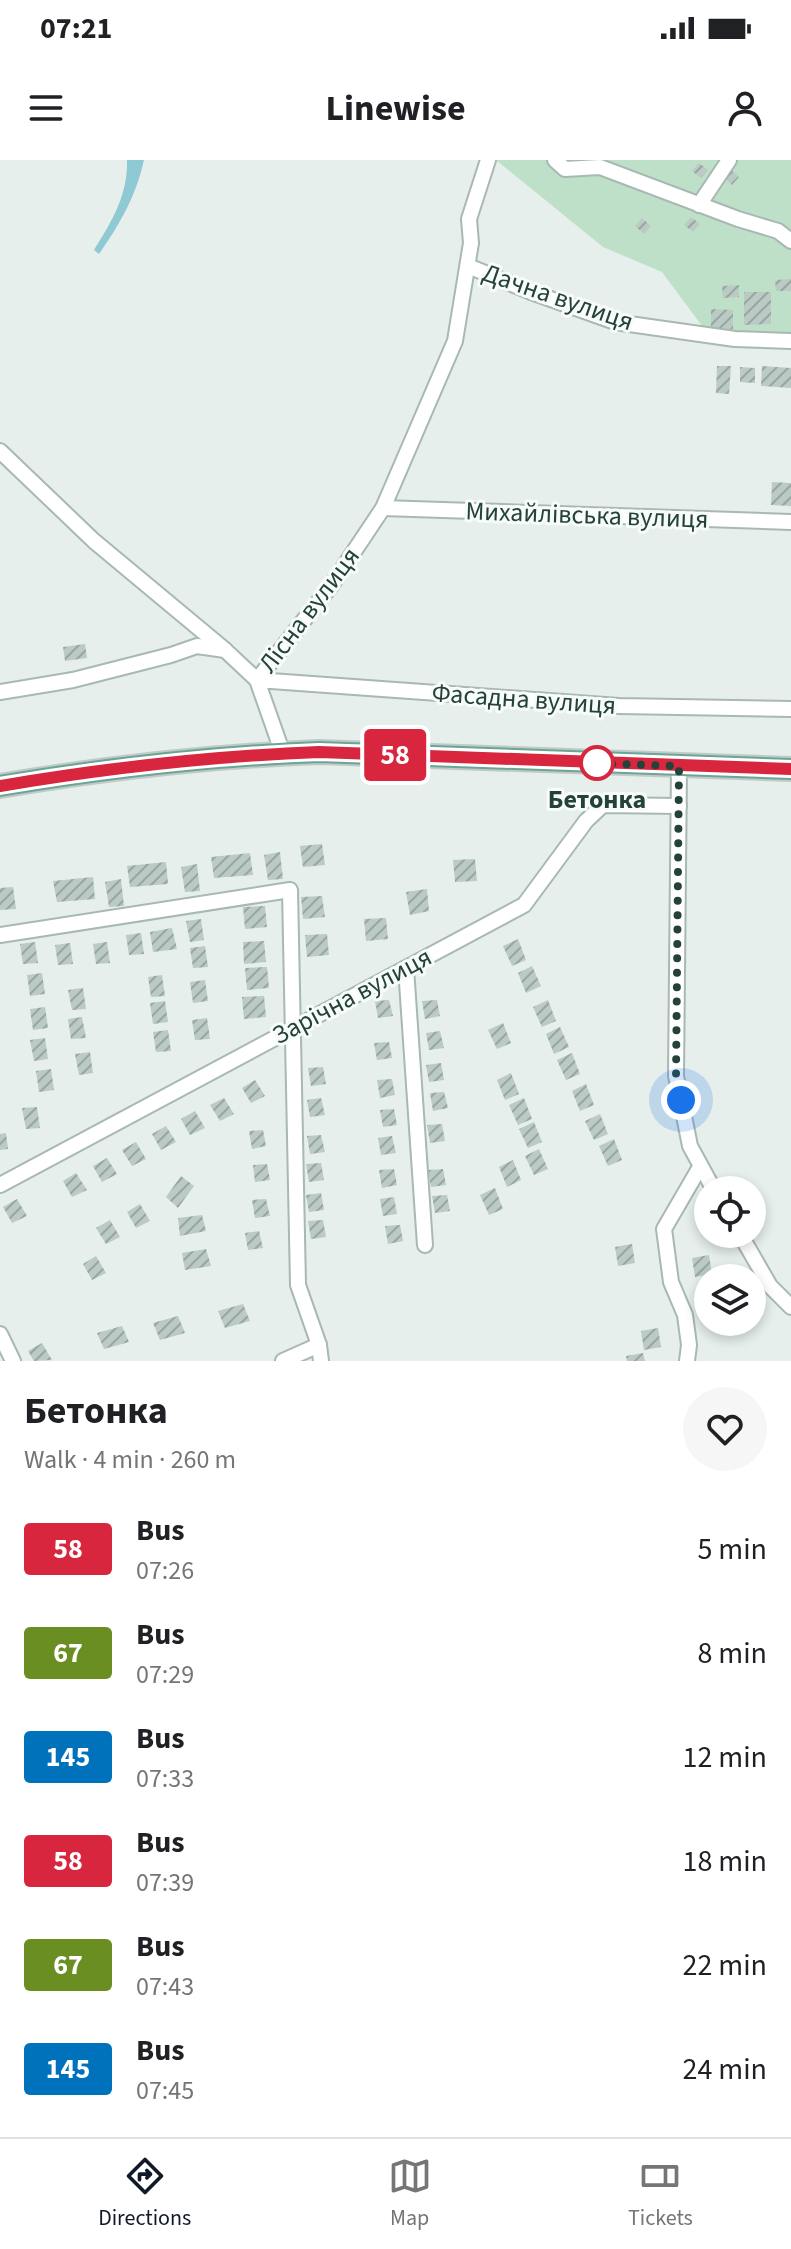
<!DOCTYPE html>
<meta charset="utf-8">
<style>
body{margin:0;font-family:"Source Sans 3",sans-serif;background:#f6f6f6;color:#202124;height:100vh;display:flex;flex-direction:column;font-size:30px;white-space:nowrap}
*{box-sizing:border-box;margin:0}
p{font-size:26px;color:#757577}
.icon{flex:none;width:44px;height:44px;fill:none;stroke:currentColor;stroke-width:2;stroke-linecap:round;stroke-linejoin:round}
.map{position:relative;height:1201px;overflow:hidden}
.panel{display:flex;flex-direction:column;background:#fff;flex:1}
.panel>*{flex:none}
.badge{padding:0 16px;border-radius:6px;font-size:28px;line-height:52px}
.fabs{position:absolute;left:694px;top:1016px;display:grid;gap:16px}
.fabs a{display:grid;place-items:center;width:72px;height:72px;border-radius:50%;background:#fff;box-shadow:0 4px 12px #0003;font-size:40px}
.you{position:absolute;width:40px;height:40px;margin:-20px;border:6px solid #fff;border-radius:50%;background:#1a73e8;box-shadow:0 0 0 12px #1a73e833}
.map>.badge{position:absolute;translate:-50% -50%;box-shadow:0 0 0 4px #fff}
.round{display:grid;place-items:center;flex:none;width:84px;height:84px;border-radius:42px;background:#f6f6f6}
.headline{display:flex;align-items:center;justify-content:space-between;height:136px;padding:0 24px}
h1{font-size:38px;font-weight:700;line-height:60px}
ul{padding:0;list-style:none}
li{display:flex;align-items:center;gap:24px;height:104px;padding:0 24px}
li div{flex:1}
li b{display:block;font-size:30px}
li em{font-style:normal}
li .badge{min-width:88px;font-weight:700;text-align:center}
.status{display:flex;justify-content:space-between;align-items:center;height:56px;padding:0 40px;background:#fff;direction:ltr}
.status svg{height:22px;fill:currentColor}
header{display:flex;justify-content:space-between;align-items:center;height:104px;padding:0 24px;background:#fff;font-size:36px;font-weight:700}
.tabs{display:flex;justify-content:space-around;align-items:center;height:112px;border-top:2px solid #e0e0e0;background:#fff;font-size:22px;color:#757577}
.tabs a{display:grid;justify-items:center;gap:4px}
.tabs .selected{color:#111827}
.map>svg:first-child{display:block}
.garden{fill:#bfe0c8}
.water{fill:#8ec9d4}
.building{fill:url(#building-hatch)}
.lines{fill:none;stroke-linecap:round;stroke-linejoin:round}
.minor-casing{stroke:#a8b8b2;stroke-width:18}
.primary-casing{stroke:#c2cac8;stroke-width:26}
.minor{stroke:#fff;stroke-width:14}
.primary{stroke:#6aa596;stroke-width:22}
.line-casing{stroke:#fff;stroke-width:18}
.line{stroke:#d7263d;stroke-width:12}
.walk{stroke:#24423a;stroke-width:8;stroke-dasharray:0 14.4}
.stop-dot{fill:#fff;stroke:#d7263d;stroke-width:4}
.labels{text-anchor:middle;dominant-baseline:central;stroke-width:6;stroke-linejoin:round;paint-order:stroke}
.street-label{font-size:26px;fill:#24423a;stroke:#f7fbf9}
.stop-label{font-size:26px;font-weight:bold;fill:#24423a;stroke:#f7fbf9}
</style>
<div class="status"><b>07:21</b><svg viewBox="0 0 49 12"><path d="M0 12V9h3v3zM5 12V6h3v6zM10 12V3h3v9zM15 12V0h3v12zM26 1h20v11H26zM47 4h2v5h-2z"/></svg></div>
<header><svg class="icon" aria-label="menu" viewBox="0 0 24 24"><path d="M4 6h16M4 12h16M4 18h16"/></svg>Linewise<svg class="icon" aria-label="person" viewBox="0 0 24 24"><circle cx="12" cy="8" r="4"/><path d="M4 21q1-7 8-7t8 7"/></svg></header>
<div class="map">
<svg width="791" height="1201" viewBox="0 0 791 1201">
<defs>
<pattern id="building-hatch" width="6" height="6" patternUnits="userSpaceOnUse" patternTransform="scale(2)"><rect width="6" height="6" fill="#bbcac4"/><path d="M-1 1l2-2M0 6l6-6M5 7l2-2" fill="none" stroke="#98a6a0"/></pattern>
</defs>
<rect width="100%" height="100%" fill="#e6efeb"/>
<!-- garden -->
<polygon class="garden" points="496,0 791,0 791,175 705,170 662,112 603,87"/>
<!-- water -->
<path class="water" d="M 127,0 L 144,0 C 136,36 120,64 99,94 L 94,90 C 112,61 128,35 127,0 Z"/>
<!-- building -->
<g class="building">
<polygon points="699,3 708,10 701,18 692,11"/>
<polygon points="730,9 739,17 732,25 723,17"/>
<polygon points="691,57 700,64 693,72 684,65"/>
<polygon points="642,58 651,66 644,74 635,66"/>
<polygon points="791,119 791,131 776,131 775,120"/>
<polygon points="739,125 739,137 723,138 722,126"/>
<polygon points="744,132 771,132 771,164 744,165"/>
<polygon points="711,149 733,150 733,169 711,168"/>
<polygon points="717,206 731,206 729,234 716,233"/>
<polygon points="762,206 791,208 791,228 761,226"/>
<polygon points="740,207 755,208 755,223 740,222"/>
<polygon points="772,322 791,323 791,346 771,345"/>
<polygon points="85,484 87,498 65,501 63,487"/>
<polygon points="322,684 325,705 303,707 300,686"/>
<polygon points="280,692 283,719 268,720 264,695"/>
<polygon points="250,693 253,715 214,718 211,697"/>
<polygon points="475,699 477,721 455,722 453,700"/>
<polygon points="166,702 168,724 130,727 127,706"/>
<polygon points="197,704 200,731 185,732 181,707"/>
<polygon points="93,717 95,739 57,742 53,721"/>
<polygon points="121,719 124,746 109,747 105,722"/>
<polygon points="13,727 16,749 0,750 0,728"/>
<polygon points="427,729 429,751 410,755 406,732"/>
<polygon points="322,736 325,757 303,759 301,737"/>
<polygon points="265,746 267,767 245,769 243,747"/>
<polygon points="386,758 388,779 366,781 364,759"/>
<polygon points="201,759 204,780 190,782 186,761"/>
<polygon points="172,768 177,789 153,792 150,772"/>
<polygon points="141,773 144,794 129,795 126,775"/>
<polygon points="327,774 329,795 307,797 305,775"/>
<polygon points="518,779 526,800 512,806 503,786"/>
<polygon points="264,781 266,802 244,804 243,782"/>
<polygon points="35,782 38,803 23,804 20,784"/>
<polygon points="107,782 110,803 96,804 93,784"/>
<polygon points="70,783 73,804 58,805 55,785"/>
<polygon points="205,786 208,807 193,808 190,788"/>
<polygon points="532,806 541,826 526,833 518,813"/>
<polygon points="267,807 269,828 247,830 245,808"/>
<polygon points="42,813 45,834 30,836 27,815"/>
<polygon points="162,815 165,836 151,837 148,817"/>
<polygon points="205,820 208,841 193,843 190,822"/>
<polygon points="83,828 86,849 72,850 68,830"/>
<polygon points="264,836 266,857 244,859 242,837"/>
<polygon points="389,840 393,856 378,858 375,841"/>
<polygon points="437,840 440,856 425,859 422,841"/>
<polygon points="548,840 556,861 542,867 533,847"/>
<polygon points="165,841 168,862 153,864 150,843"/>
<polygon points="45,847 48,868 33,870 30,849"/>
<polygon points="82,857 86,878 71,879 68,859"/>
<polygon points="207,858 210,879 195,880 192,860"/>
<polygon points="503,863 511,883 497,889 488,870"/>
<polygon points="560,867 569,887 554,894 546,874"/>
<polygon points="168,870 171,891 156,892 153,872"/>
<polygon points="440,871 444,888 429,890 426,873"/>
<polygon points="45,878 48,899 34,901 30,880"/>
<polygon points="389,882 392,898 377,900 374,883"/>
<polygon points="90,892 93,913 79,915 75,894"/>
<polygon points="572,893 580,914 566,920 557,900"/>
<polygon points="441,903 444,920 429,922 426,905"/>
<polygon points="323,907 326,924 311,926 308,908"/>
<polygon points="51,909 54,930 39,932 36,911"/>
<polygon points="511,913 519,934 505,940 497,920"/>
<polygon points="392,919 395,935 380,938 377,920"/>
<polygon points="255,920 265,936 251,943 242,928"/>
<polygon points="586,924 594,945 580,951 572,931"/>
<polygon points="444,932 448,948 433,951 430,933"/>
<polygon points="224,938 234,954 220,961 210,945"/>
<polygon points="321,938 325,955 310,957 307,940"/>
<polygon points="524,938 532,959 518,965 509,945"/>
<polygon points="37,947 40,968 26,969 22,948"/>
<polygon points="394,949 397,965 383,967 380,950"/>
<polygon points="195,951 205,968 190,975 181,959"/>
<polygon points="600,954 608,974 594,980 585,961"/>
<polygon points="534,962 542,982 528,988 519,969"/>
<polygon points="442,964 445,981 430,983 427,965"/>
<polygon points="166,966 176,982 161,990 152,974"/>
<polygon points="263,970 266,986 252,989 249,971"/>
<polygon points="6,973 8,989 0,990 0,974"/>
<polygon points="321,975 325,992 310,994 307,976"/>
<polygon points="392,976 396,993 381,995 378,978"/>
<polygon points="614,979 622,1000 608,1006 599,986"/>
<polygon points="136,982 146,999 132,1006 122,990"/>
<polygon points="539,989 548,1009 534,1015 525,996"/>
<polygon points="107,998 117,1014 102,1022 93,1006"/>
<polygon points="513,1000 521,1020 507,1027 499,1007"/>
<polygon points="321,1003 324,1020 309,1022 306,1004"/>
<polygon points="267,1004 270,1020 255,1022 253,1005"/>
<polygon points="394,1009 397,1025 382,1028 379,1010"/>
<polygon points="443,1009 446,1025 431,1027 428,1010"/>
<polygon points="76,1013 87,1030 72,1037 63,1021"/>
<polygon points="181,1016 194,1026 178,1048 166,1037"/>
<polygon points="495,1028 503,1049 489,1055 480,1035"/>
<polygon points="321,1033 324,1050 309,1052 306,1035"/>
<polygon points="447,1035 450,1051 435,1053 432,1036"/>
<polygon points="394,1037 397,1054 383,1056 380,1039"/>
<polygon points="17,1039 27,1056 12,1063 3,1047"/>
<polygon points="266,1039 270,1056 255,1058 252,1040"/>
<polygon points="140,1044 150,1061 136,1068 127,1052"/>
<polygon points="202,1055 206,1071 180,1076 178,1058"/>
<polygon points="110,1060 120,1077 106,1084 96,1068"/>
<polygon points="323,1060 326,1077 311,1079 308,1061"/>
<polygon points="400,1065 403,1081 388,1084 385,1066"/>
<polygon points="259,1071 263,1088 248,1090 245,1073"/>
<polygon points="632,1084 635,1103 618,1106 615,1087"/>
<polygon points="206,1089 211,1106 185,1110 182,1093"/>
<polygon points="709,1095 712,1114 695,1117 692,1098"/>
<polygon points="96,1096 106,1113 92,1120 83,1104"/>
<polygon points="243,1144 250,1161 225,1168 218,1151"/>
<polygon points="178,1156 185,1173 160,1180 153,1163"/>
<polygon points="122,1166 129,1182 104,1189 97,1173"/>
<polygon points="658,1168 661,1187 644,1190 641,1171"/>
<polygon points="42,1183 52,1200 34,1201 28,1191"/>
<polygon points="643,1193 645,1201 627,1201 626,1196"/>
</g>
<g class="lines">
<!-- minor casing -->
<g class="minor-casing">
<g id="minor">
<polyline points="555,0 565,9 600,7 738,59 778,71 791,81"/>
<polyline points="699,45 729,0"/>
<polyline points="468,106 531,132 615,162 735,179 791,181"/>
<polyline points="0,291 94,381 225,490 257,520 333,423 383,348 455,181 471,83 469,59 488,0"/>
<polyline points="383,348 791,362"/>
<polyline points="0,532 73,520 171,495 197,486 225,490"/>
<polyline points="283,594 257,520 619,546 791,549"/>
<polyline points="679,606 676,916 690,986 714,1030"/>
<polyline points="0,775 290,730 298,1125 319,1185 321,1201"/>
<polyline points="406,808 425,1085"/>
<polyline points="0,1025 524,745 586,661 603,645 679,646"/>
<polyline points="740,1074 770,1126 791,1147"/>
<polyline points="0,1174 13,1201"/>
<polyline points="283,1201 319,1185"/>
<polyline points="687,1201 689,1185 685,1155 671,1122 664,1069 700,1007"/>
</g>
</g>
<!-- primary casing -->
<g class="primary-casing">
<path id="primary" d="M 0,626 C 106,608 212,596 319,592 L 791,609"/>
</g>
<!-- minor -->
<use href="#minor" class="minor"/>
<!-- primary -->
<use href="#primary" class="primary"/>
</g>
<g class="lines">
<!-- line casing -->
<g class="line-casing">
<path id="line" d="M 0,626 C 106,608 212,596 319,592 L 791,609"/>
</g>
<!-- line -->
<use href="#line" class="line"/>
<!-- walk -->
<polyline class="walk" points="597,603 583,603 679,606 676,916 681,940"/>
</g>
<!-- markers -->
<circle class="stop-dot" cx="597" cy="603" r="16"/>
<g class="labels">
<!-- street labels -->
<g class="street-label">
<text transform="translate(558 137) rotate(19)">Дачна вулиця</text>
<text transform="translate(587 355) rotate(2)">Михайлівська вулиця</text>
<text transform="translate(309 450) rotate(-53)">Лісна вулиця</text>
<text transform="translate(524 539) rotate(4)">Фасадна вулиця</text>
<text transform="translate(352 836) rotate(-28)">Зарічна вулиця</text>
</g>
<!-- stop labels -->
<g class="stop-label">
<text x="597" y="639">Бетонка</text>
</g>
</g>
</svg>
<div class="fabs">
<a><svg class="icon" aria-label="locate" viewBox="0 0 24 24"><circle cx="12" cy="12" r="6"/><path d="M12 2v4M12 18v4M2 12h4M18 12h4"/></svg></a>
<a><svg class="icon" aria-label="layers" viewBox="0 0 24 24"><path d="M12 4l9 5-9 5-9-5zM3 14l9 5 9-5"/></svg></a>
</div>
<div class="you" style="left:681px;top:940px"></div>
<b class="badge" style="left:395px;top:595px;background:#d7263d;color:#fff">58</b>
</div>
<section class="panel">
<div class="headline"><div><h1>Бетонка</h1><p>Walk · 4 min · 260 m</p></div><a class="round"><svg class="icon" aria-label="heart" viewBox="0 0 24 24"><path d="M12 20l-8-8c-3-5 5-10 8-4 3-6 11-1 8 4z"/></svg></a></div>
<ul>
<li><span class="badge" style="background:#d7263d;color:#fff">58</span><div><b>Bus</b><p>07:26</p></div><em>5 min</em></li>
<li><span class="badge" style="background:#6b8e23;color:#fff">67</span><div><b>Bus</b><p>07:29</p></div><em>8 min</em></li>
<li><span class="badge" style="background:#0072bc;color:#fff">145</span><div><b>Bus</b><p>07:33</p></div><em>12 min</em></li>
<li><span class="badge" style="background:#d7263d;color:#fff">58</span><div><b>Bus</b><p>07:39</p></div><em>18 min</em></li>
<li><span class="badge" style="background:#6b8e23;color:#fff">67</span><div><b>Bus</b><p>07:43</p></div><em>22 min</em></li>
<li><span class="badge" style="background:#0072bc;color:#fff">145</span><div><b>Bus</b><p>07:45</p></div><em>24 min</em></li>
</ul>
</section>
<nav class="tabs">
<a class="selected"><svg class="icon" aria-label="directions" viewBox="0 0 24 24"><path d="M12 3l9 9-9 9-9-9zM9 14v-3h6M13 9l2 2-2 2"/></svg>Directions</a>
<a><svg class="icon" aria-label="map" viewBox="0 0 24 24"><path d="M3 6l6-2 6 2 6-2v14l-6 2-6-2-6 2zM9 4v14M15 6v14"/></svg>Map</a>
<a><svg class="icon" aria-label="tickets" viewBox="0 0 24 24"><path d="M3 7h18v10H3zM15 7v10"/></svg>Tickets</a>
</nav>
